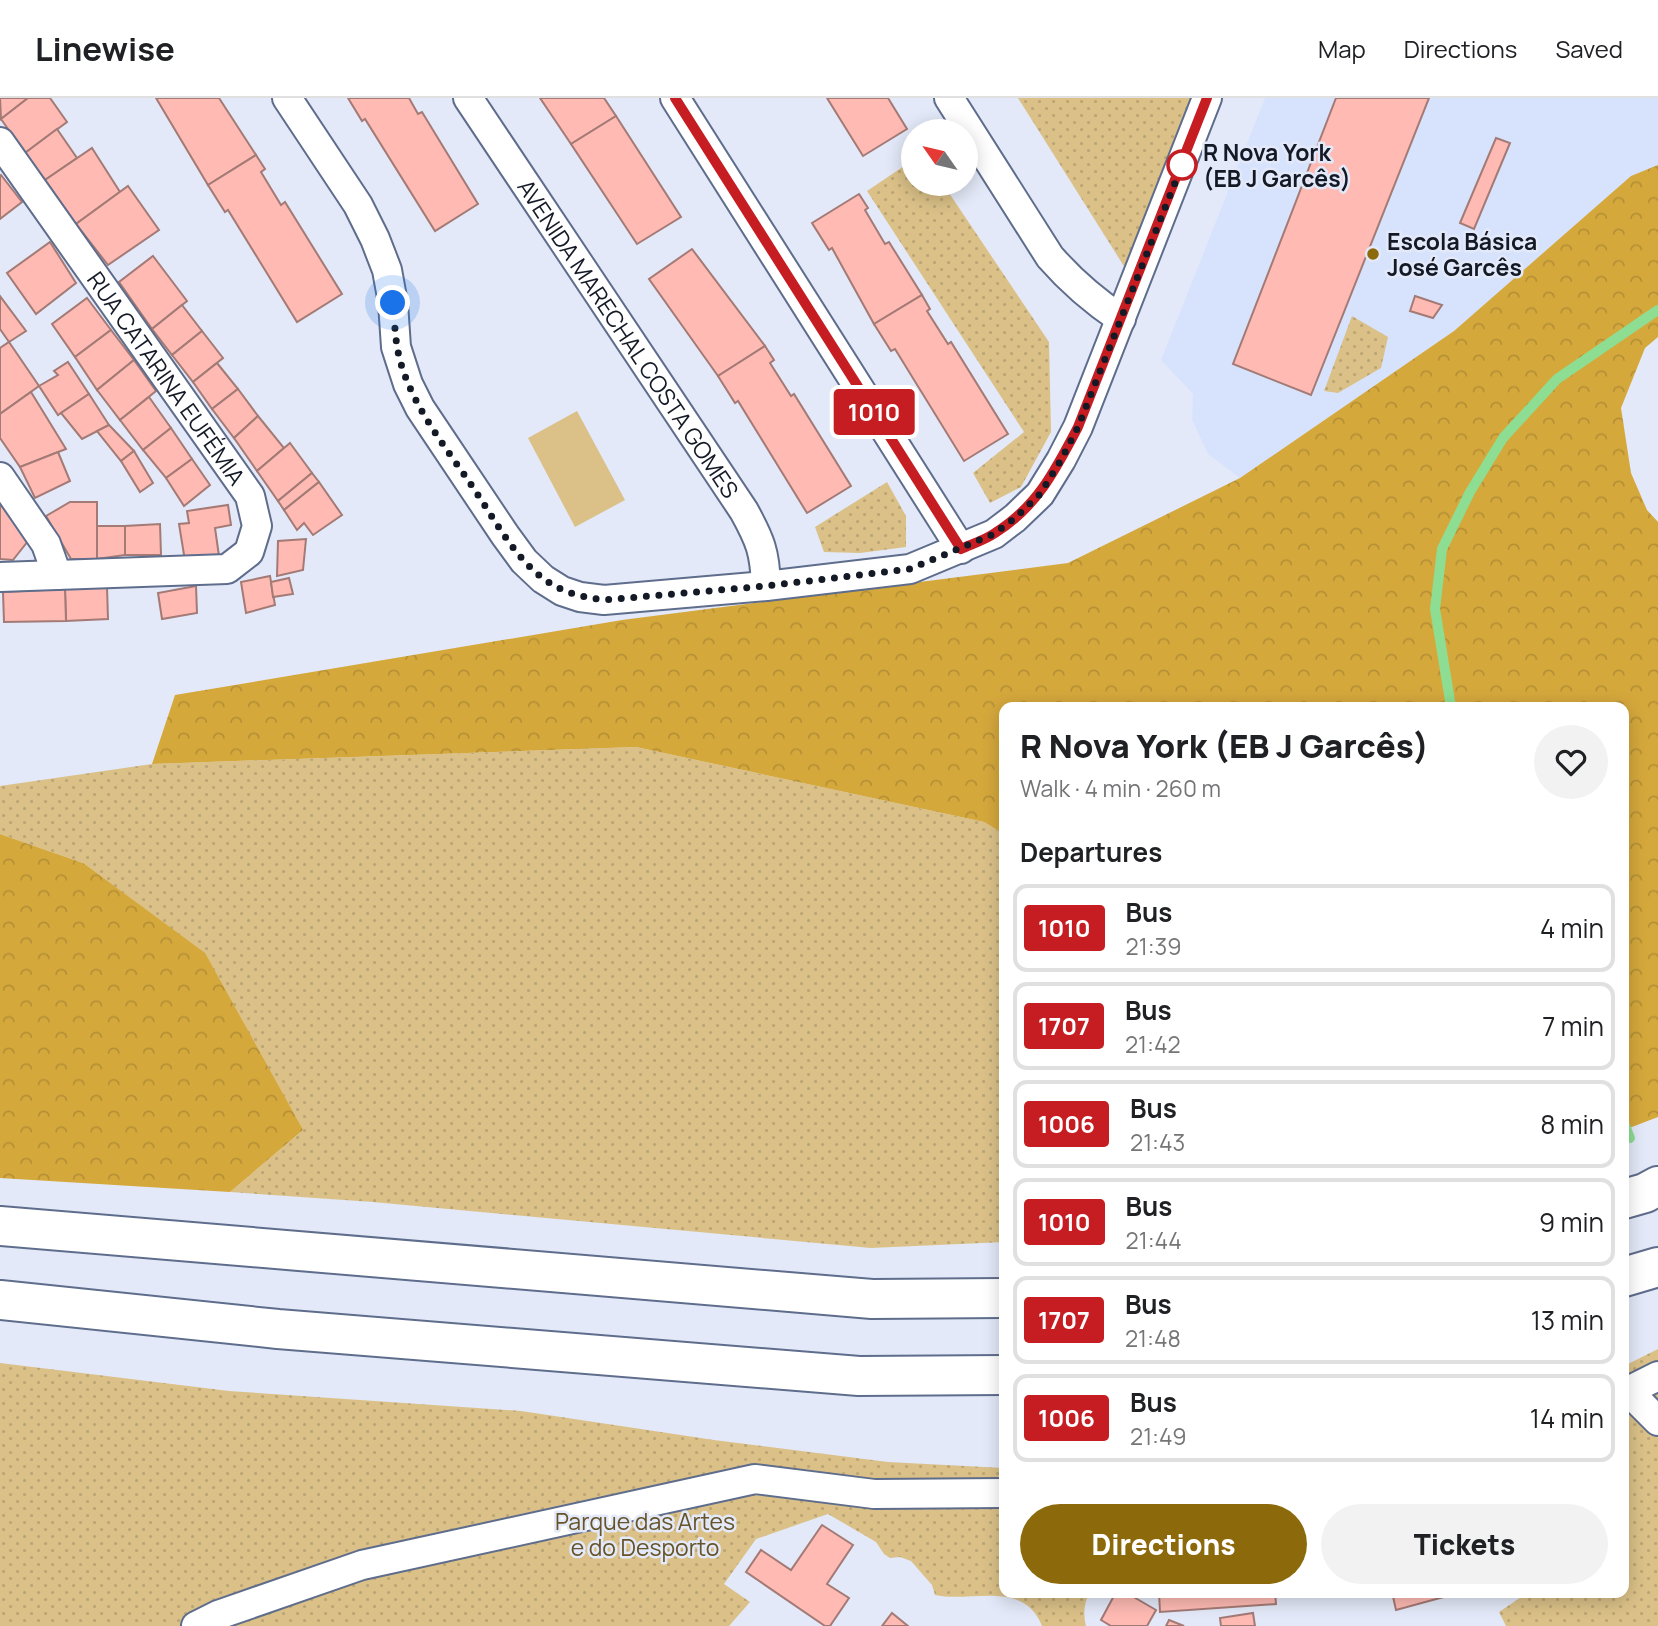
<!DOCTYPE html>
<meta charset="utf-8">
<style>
body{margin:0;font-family:Manrope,sans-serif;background:#f2f2f2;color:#202124;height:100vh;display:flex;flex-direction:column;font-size:26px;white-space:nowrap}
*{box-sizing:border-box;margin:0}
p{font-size:23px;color:#757577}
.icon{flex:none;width:38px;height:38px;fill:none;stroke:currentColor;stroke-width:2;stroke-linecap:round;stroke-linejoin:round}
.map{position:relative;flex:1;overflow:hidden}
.side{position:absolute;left:999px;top:604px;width:630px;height:896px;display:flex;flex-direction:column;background:#fff;border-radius:14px;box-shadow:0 4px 18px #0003}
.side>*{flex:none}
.badge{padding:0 14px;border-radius:5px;font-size:24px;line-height:46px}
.needle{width:46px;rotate:304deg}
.fabs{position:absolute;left:901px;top:21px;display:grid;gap:14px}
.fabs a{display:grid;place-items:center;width:77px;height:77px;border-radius:50%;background:#fff;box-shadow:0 4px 18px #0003;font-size:35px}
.you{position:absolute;width:35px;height:35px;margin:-18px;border:5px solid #fff;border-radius:50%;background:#1a73e8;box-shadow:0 0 0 10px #1a73e833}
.map>.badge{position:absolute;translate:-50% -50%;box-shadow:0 0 0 4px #fff}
h2{padding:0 21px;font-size:26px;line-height:63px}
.round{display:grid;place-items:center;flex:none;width:74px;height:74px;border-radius:37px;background:#f2f2f2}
.head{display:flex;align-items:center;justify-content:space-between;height:119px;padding:0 21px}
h1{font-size:33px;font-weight:800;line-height:52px}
.action{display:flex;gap:14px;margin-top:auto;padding:14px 21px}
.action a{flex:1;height:80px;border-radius:42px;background:#8c6a0b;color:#fff;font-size:28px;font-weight:800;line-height:80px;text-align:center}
.action a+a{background:#f2f2f2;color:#202124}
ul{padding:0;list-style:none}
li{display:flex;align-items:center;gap:21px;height:88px;margin:0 14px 10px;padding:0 7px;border:4px solid #e0e0e0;border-radius:14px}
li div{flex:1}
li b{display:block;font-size:26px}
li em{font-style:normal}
li .badge{min-width:77px;font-weight:700;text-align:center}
header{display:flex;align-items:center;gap:42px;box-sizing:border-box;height:98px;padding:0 35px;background:#fff;border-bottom:2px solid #e0e0e0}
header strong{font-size:33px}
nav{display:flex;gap:38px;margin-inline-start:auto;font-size:24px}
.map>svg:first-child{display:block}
.built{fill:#d7e3fc}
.green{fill:url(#green-dots)}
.forest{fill:url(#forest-crowns)}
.pitch{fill:#dbc188}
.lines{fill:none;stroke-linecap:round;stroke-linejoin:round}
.stream{stroke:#8dde92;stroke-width:10}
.building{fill:#febab3;stroke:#a37a75;stroke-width:2}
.minor-casing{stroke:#5f6d8c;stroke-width:32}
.trunk-casing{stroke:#5f6d8c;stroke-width:42}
.minor{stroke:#fff;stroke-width:28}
.trunk{stroke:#fff;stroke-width:38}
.line-casing{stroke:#fff;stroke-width:16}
.line{stroke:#c61d23;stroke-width:10}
.walk{stroke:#141926;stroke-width:7;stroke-dasharray:0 12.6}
.stop-dot{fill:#fff;stroke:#c61d23;stroke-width:3.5}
.poi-dot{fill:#8c6a0b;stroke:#e3e9f8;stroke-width:2.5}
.labels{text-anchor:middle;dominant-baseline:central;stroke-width:5;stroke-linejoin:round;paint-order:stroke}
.stop-label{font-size:23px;font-weight:bold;fill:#141926;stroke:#e3e9f8;text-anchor:start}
.poi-label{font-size:23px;font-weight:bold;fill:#141926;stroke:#e3e9f8;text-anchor:start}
.street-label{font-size:23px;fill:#141926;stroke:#e3e9f8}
.park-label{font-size:23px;fill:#665328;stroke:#e3e9f8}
</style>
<header>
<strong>Linewise</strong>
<nav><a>Map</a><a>Directions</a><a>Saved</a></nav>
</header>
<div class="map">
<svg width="1658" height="1528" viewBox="0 0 1658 1528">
<defs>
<pattern id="green-dots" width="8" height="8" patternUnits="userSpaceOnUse" patternTransform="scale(1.75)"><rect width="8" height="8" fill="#dbc188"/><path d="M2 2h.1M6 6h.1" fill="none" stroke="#bba575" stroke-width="1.8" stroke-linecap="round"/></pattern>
<pattern id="forest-crowns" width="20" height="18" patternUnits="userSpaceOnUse" patternTransform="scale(1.75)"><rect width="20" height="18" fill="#d5a83c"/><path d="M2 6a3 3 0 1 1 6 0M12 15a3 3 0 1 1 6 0" fill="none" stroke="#b69035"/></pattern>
</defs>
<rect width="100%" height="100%" fill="#e3e9f8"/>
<!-- built -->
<polygon class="built" points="1265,0 1658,0 1658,67 1631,79 1454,233 1240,380 1208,356 1192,322 1193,296 1161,262"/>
<!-- green -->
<g class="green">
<polygon points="1018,0 1192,0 1127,173"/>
<polygon points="913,62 914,86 943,86 1049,244 1051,334 1021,389 990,405 973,375 1024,334 867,93"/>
<polygon points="1352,218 1388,239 1381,270 1338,295 1324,293"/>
<polygon points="887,384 906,418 906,449 860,455 824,454 815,429"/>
<polygon points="636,649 984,724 1004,736 1004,1144 871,1150 373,1104 230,1094 303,1032 83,765 0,736 0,688 152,666"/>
<polygon points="1658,1251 1658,1528 1506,1528 1499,1514 1527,1495 1624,1494 1624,1268"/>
<path d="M 0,1265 L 229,1293 L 521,1313 L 714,1342 L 888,1364 L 1004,1370 L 1004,1494 L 1089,1495 C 1084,1507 1083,1515 1086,1528 L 1042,1528 C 1024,1481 971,1505 935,1497 L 932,1487 L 911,1463 L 900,1459 L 890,1460 L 884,1456 L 876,1444 L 828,1416 L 756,1441 L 724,1486 L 750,1504 L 729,1528 L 0,1528 Z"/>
</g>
<!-- forest -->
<g class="forest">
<polygon points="1658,67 1658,239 1645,250 1621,310 1631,375 1647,412 1658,424 1658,1019 1624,1032 1624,609 1004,609 1004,736 984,724 636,649 152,666 175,597 622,522 1068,465 1240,380 1454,233 1631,78"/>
<polygon points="0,736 83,765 205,855 303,1032 230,1094 0,1080"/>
</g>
<!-- pitch -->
<polygon class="pitch" points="577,313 625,402 575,429 528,340"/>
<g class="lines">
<!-- stream -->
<g class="stream">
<polyline points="1451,609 1435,511 1442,451 1470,394 1503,340 1557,281 1658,212"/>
<polyline points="1624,1025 1630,1040"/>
</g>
</g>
<!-- building -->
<g class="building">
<polygon points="0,0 28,0 1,21"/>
<polygon points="28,0 50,0 67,24 25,55 1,21"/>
<polygon points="156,0 219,0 256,57 208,87"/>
<polygon points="348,0 409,0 418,16 422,14 478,106 435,133 365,21 362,23"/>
<polygon points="540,0 604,0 616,18 571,46"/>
<polygon points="827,0 888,0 907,31 863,58"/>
<polygon points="1336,0 1429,0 1311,297 1233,266"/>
<polygon points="616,18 681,119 637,146 571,46"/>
<polygon points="57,31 77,60 45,82 25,55"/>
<polygon points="1496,40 1510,45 1474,131 1460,125"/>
<polygon points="92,50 120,94 76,126 45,82"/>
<polygon points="256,57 265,71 261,74 281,107 285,104 342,196 297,224 228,112 225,114 208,87"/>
<polygon points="1,77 22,104 0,121 0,78"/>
<polygon points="128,88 159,132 108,167 76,126"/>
<polygon points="859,96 868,110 865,112 885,146 889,144 922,197 874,226 832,150 829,152 812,125"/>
<polygon points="50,144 76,185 36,216 7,175"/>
<polygon points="692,151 765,248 718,278 649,181"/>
<polygon points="153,158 187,203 152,231 119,184"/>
<polygon points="922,197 930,211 927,213 948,246 951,244 1008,336 964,363 895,251 891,253 874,226"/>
<polygon points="0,198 26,233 9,244 0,231"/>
<polygon points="1415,198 1442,207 1433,220 1410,213"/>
<polygon points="87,200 111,232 75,259 52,226"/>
<polygon points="182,207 202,233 172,257 152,231"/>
<polygon points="111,232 134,262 97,292 75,259"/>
<polygon points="202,233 223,260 193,284 172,257"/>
<polygon points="9,244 39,288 0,316 0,250"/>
<polygon points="765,248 774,262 770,265 791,298 794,296 851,388 807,415 738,303 735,305 718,278"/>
<polygon points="134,262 156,293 120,322 97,292"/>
<polygon points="68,264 89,296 58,317 39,288 58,277 54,273"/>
<polygon points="217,265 238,291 212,311 193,284"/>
<polygon points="238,291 258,318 234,340 212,311"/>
<polygon points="31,294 66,351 20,369 0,340 0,316"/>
<polygon points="89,296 109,327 82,341 61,315"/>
<polygon points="149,299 171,330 143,352 120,322"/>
<polygon points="258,318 284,350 257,373 234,340"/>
<polygon points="109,327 134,353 121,363 97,333"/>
<polygon points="171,330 192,361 166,380 143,352"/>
<polygon points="290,345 312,375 278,403 257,373"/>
<polygon points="134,353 153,385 140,394 121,363"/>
<polygon points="58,354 70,383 35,400 20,369"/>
<polygon points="192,361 210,387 184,408 166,380"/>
<polygon points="312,375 319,384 284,412 278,403"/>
<polygon points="319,384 342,417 313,437 304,425 297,432 284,412"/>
<polygon points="70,404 97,404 97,461 71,461 46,418"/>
<polygon points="0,405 28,443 13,462 0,461"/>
<polygon points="228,407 231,427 215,430 219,458 185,463 179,426 189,425 187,413"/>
<polygon points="160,426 161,457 125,457 125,428"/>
<polygon points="97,428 125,428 125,457 97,461"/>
<polygon points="306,441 303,472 277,478 278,443"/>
<polygon points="270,478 275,507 246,515 241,484"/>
<polygon points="289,480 293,496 273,499 271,484"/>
<polygon points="196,488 197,515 162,521 158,495"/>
<polygon points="107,489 108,521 66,523 65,491"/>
<polygon points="65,491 66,523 4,524 3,494"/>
<polygon points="822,1427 853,1447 827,1486 849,1500 830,1528 825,1528 746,1474 761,1452 791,1472"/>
<polygon points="1116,1494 1125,1494 1156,1512 1147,1528 1111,1528 1101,1522"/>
<polygon points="1159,1494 1275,1494 1276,1506 1160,1514"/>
<polygon points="1392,1494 1462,1494 1396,1512"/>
<polygon points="892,1515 908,1528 882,1528"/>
<polygon points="1253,1515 1255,1528 1221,1528 1220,1520"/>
<polygon points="1169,1522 1184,1528 1166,1528"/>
</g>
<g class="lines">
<!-- minor casing -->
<g class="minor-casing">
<g id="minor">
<polyline points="287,0 358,107 375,141 387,172 393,205 396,249 408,286 420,310 505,437 524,463 543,481 562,493 580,499 604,502 766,488 910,471 994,436 1015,420 1040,396 1061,362 1078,329 1207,0"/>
<path id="s1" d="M 468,0 L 744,413 C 760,442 765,454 766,488"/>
<polyline points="675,0 961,451"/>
<path d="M 949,0 L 1050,159 C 1071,183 1094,203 1121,221"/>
<path id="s2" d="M 0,44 L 250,398 L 257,428 L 249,454 L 227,471 L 0,479"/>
<polyline points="0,379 46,446 57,477"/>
<polyline points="1628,1293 1658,1323"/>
<polyline points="1624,1295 1658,1278"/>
<polyline points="196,1528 218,1517 362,1467 755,1381 874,1396 1004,1395"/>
</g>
</g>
<!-- trunk casing -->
<g class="trunk-casing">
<g id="trunk">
<polyline points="1624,1101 1645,1095 1658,1088"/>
<polyline points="0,1128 872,1201 1004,1200"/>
<polyline points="1624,1179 1658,1169"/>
<polyline points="0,1202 278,1231 859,1278 1004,1277"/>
</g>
</g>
<!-- minor -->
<use href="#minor" class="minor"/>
<!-- trunk -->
<use href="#trunk" class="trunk"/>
</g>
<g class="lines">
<!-- line casing -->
<g class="line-casing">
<path id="line" d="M 675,0 L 961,451 C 972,446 985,442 995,435 C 1037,409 1056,371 1078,329 L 1207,0"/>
</g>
<!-- line -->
<use href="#line" class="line"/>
<!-- walk -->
<path class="walk" d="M 393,205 C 395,227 395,248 402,269 C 416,313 447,351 472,388 C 494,420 513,458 544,481 C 563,495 582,499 604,502 L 766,488 L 910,471 L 994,436 L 1015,420 L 1040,396 L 1061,362 L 1078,329 L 1182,67"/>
</g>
<!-- markers -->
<circle class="stop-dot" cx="1182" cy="67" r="14"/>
<circle class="poi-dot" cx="1373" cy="156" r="7"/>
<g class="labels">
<!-- stop labels -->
<g class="stop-label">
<text x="1203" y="54">R Nova York<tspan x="1203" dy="26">(EB J Garcês)</tspan></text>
</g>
<!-- poi labels -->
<g class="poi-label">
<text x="1387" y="143">Escola Básica<tspan x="1387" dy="26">José Garcês</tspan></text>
</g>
<!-- street labels -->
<g class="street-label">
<text stroke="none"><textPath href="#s1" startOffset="289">AVENIDA MARECHAL COSTA GOMES</textPath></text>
<text stroke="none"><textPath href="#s2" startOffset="289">RUA CATARINA EUFÉMIA</textPath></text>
</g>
<!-- park labels -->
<g class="park-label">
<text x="645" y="1423">Parque das Artes<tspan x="645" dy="26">e do Desporto</tspan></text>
</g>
</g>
</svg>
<div class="fabs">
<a><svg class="needle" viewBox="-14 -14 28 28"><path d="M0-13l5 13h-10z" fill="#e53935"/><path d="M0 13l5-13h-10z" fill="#757577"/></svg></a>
</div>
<div class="you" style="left:393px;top:205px"></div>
<b class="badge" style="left:874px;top:314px;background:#c61d23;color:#fff">1010</b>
<section class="side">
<div class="head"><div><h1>R Nova York (EB J Garcês)</h1><p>Walk · 4 min · 260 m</p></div><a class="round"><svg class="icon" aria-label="heart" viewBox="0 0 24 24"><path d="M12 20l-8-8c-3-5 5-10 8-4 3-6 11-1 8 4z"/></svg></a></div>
<h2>Departures</h2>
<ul>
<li><span class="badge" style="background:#c61d23;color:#fff">1010</span><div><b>Bus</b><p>21:39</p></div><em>4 min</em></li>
<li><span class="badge" style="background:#c61d23;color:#fff">1707</span><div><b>Bus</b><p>21:42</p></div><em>7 min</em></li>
<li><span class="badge" style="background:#c61d23;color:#fff">1006</span><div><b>Bus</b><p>21:43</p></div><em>8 min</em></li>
<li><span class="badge" style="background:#c61d23;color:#fff">1010</span><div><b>Bus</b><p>21:44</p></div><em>9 min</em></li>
<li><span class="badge" style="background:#c61d23;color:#fff">1707</span><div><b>Bus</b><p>21:48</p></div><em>13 min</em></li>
<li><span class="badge" style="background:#c61d23;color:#fff">1006</span><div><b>Bus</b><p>21:49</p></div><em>14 min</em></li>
</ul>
<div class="action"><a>Directions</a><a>Tickets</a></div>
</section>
</div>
